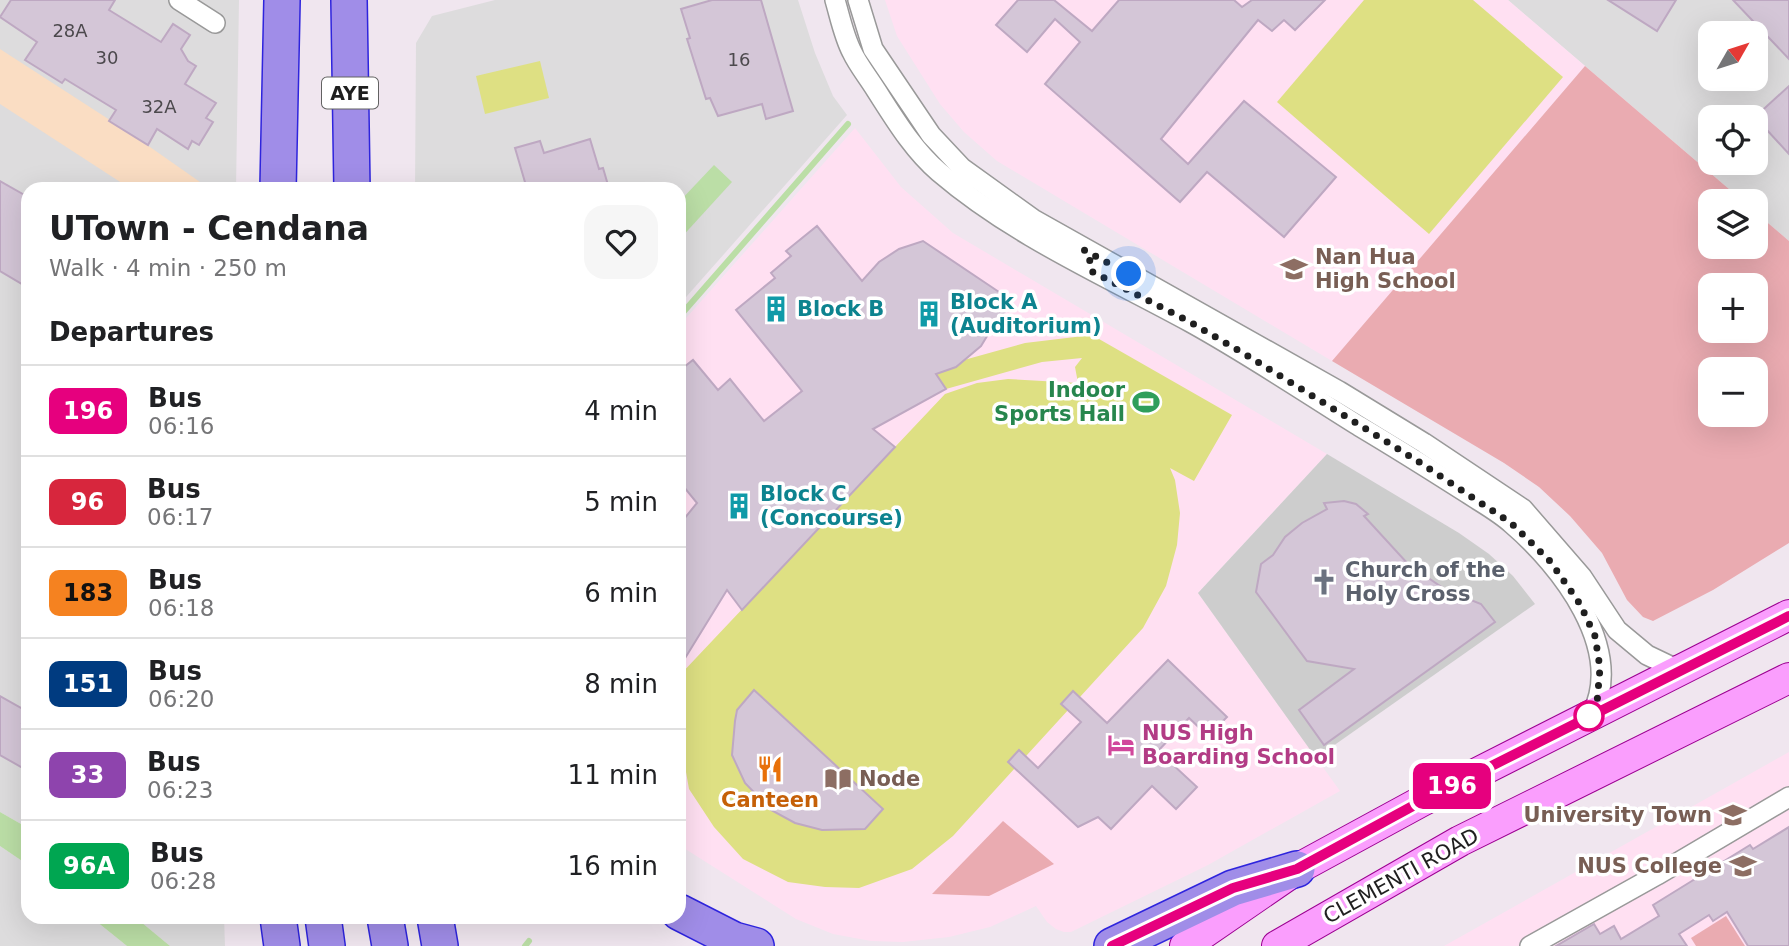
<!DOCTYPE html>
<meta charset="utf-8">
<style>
body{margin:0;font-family:"DejaVu Sans",sans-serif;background:#f6f6f6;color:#202124;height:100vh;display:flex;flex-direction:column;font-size:26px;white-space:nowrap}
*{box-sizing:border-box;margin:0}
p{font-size:23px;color:#757577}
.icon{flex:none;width:38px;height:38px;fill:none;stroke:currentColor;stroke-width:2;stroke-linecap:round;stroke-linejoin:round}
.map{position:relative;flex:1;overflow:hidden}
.drawer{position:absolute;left:21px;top:182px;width:665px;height:742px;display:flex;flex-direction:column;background:#fff;border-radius:21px;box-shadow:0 7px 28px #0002}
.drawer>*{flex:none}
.badge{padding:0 14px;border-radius:10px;font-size:24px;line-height:46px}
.needle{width:46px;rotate:51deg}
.buttons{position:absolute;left:1698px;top:21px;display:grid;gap:14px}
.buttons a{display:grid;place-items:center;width:70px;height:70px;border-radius:14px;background:#fff;box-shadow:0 7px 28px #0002;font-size:35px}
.you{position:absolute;width:35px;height:35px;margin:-18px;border:5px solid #fff;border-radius:50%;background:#1a73e8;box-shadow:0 0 0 10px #1a73e833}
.map>.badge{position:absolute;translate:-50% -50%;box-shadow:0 0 0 4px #fff}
h2{padding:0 28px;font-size:26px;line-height:63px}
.round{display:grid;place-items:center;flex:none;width:74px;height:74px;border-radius:21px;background:#f6f6f6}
.summary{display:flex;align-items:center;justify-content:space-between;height:119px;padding:0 28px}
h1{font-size:33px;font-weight:700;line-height:52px}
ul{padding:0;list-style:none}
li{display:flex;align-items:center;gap:21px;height:91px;padding:0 28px;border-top:2px solid #e0e0e0}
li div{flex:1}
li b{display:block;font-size:26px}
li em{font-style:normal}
li .badge{min-width:77px;font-weight:700;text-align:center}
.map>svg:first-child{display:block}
.residential{fill:#dddcdd;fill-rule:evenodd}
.education{fill:#ffe0f2}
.religious{fill:#cdcdcd}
.grass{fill:#eaabb1;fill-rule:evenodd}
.park{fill:#faddc3}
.pitch{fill:#dee083;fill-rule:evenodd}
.water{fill:#bbdea6}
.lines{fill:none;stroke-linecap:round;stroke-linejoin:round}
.stream{stroke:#bbdea6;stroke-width:6}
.building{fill:#d4c6d7;stroke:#bea8c2;stroke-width:2}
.street-casing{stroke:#999;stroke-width:22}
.primary-casing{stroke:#9b0090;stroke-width:32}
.highway-casing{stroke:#2e24dd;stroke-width:38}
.street{stroke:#fff;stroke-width:19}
.primary{stroke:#fa9efd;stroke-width:30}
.highway{stroke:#a08de8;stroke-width:35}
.line-casing{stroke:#fff;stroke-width:16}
.line{stroke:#e6007e;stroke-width:10}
.walk{stroke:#1f1f1f;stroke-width:7;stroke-dasharray:0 12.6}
.stop-dot{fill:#fff;stroke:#e6007e;stroke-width:3.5}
.labels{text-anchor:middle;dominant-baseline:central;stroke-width:7;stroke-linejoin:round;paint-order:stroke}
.number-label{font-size:18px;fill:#4c494d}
.shield{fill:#fff;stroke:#626262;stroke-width:2}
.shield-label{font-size:19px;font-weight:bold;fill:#1f1f1f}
.education-label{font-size:21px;font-weight:bold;fill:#785e54;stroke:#fff;text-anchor:start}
.culture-label{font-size:21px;font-weight:bold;fill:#0d838f;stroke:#fff;text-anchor:start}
.leisure-label{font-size:21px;font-weight:bold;fill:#27864d;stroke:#fff;text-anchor:end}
.worship-label{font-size:21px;font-weight:bold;fill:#5b616d;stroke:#fff;text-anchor:start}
.hotel-label{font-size:21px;font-weight:bold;fill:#b23c85;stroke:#fff;text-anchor:start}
.food-label{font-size:21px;font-weight:bold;fill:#c56008;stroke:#fff}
.street-label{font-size:21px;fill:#1f1f1f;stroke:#fff}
</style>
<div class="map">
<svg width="1789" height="946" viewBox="0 0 1789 946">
<rect width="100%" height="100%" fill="#f0e6ef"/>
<!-- residential -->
<g class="residential">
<polygon points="0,0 239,0 236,189 28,189 28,828 0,812"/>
<polygon points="495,0 798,0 815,53 833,96 847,115 679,305 679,189 415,189 416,43 432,16"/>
<path d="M 1508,0 L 1789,0 L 1789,241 L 1755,212 L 1755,201 L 1743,201 ZM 1710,33 L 1755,33 L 1755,79 L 1710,79 ZM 1710,117 L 1755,117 L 1755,163 L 1710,163 Z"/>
<polygon points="0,846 28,865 28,917 91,917 127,946 0,946"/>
<polygon points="135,917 224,917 225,946 170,946"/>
</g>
<!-- education -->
<g class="education">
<polygon points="885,0 1508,0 1585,66 1332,361 997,161 964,132 940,104 897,36"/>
<polygon points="855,128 901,187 953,233 1327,454 1198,593 1340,791 1208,865 1071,932 1064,932 1056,929 1047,922 1036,906 990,927 949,937 903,942 871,941 833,934 796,919 679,845 679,326"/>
<polygon points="1789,752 1789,946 1444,946 1565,878"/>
</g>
<!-- religious -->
<polygon class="religious" points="1327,454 1459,533 1489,554 1513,576 1535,604 1316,758 1198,593"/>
<!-- grass -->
<g class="grass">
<path d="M 1585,66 L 1743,201 L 1710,201 L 1710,247 L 1755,247 L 1755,212 L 1789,241 L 1789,543 L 1713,590 L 1653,621 L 1643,617 L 1627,600 L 1602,553 L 1570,516 L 1539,487 L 1504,463 L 1332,361 ZM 1710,285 L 1755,285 L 1755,331 L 1710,331 ZM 1710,369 L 1755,369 L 1755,415 L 1710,415 Z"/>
<polygon points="1003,821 1054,864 989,896 932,894"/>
<polygon points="1726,916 1745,946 1696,946 1691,938"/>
</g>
<!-- park -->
<polygon class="park" points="0,49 130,133 210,189 131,189 0,104"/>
<!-- pitch -->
<g class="pitch">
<polygon points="1364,0 1473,0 1563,77 1429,234 1277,102"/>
<polygon points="540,61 549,98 485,114 476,76"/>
<path d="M 1092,335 L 1232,415 L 1194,481 L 1170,468 L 1175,480 L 1180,513 L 1177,545 L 1166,586 L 1143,628 L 953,836 L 912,869 L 859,888 L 825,887 L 788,882 L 743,859 L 714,827 L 689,789 L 683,755 L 679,676 L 945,394 L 977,383 L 1008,379 L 1078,383 L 1075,367 L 1082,358 L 1042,362 L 946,389 L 936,374 L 956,367 L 964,360 L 1025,343 ZM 736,711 L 737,711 L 822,830 L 795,823 L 771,810 L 745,783 L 732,756 Z"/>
</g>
<!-- water -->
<g class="water">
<polygon points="714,165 732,182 679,240 679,202"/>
<polygon points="0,812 28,828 28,865 0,846"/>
<polygon points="91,917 135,917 170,946 127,946"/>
</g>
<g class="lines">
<!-- stream -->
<g class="stream">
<polyline points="679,317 848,124"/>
<polyline points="525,946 529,941"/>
</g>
</g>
<!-- building -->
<g class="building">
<polygon points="11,0 115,0 109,10 161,42 173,24 190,35 181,49 188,61 196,66 185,84 216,103 206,118 213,122 199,145 192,141 188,149 157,129 148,145 109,121 116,110 65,79 62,83 25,60 37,42 0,17"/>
<polygon points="712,0 761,0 793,111 766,119 762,104 718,116 710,98 706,99 687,39 690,38 681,9"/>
<polygon points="1018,0 1054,0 1092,31 1119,0 1234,0 1242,7 1252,0 1325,0 1295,30 1284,20 1272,31 1258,20 1161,139 1188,164 1244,101 1336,177 1284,237 1207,172 1180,202 1045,84 1080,42 1055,19 1027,52 996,25"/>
<polygon points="1608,0 1676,0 1657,31"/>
<polygon points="1733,0 1789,0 1789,59"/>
<polygon points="1789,86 1789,154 1755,117"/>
<polygon points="590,139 599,169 603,168 608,185 595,189 527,189 515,148 540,141 544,153"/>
<polygon points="0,181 28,197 28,273 22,284 0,271"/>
<polygon points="817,226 862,281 879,262 899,249 923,241 1005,296 1008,309 998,318 981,346 956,367 936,374 946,389 873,429 895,447 742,610 727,590 679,668 679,525 697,503 679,481 679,371 693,360 718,390 730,379 764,421 802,391 736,310 775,278 771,273 791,256 786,251"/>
<polygon points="1344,501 1356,504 1368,514 1364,516 1408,564 1446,590 1481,604 1495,622 1324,745 1299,710 1354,669 1307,661 1256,592 1261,564 1273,555 1285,537 1302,523 1327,509 1324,503"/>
<polygon points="1168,660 1227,717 1208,736 1189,718 1158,751 1197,787 1176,809 1152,786 1111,829 1098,817 1078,827 1008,762 1019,750 1038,768 1081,722 1061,704 1073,691 1107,723"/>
<polygon points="754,690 883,809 865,829 822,830 795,823 771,810 745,783 732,755 735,721 737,710"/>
<polygon points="0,696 28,712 22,723 28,726 28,771 0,755"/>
<polygon points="1789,827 1789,946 1748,946 1727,912 1713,921 1709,915 1679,934 1687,946 1556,946 1594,924 1600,934 1614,926 1621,939 1659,916 1653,905 1750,845 1753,849"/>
</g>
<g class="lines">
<!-- street casing -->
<g class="street-casing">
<g id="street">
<polyline points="179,0 215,23"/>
<path d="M 835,0 C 840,17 844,37 852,52 C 858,65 868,77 876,90 C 894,118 913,150 939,172 C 1014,236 1104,275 1190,322 C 1248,354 1303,391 1359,426 C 1396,448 1431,470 1467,493 C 1482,503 1499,512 1512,524 C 1561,566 1625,648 1592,714"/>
<polyline points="858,0 873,49 931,135 962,168 1033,219 1339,391 1424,443 1523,509 1582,577 1617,630 1647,655 1670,666 1685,667"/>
<polyline points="1530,946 1657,875 1789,797"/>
</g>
</g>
<!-- primary casing -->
<g class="primary-casing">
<g id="primary">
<polyline points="1185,946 1297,869 1422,801 1789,615"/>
<polyline points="1277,946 1460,841 1789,678"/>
</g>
</g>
<!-- highway casing -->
<g class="highway-casing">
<g id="highway">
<polyline points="349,0 352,189"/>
<polyline points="278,189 282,0"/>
<polyline points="679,912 734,940 756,946"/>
<polyline points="278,917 282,946"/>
<polyline points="323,917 327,946"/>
<polyline points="385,917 390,946"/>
<polyline points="435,917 440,946"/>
<polyline points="1112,946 1233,888 1297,869"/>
</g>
</g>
<!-- street -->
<use href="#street" class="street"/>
<!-- primary -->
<use href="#primary" class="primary"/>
<!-- highway -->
<use href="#highway" class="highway"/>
</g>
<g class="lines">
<!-- line casing -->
<g class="line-casing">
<polyline id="line" points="1112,946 1233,888 1297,869 1422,801 1789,616"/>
</g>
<!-- line -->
<use href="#line" class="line"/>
<!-- walk -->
<polyline class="walk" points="1129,274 1084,250 1090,261 1091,271 1190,322 1248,356 1416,460 1511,523 1550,561 1580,604 1595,636 1600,668 1597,703 1589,716"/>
</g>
<!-- icons -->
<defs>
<g id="school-bare" transform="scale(2.1)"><path d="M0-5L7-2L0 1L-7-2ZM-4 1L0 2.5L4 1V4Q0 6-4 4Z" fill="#8d6e63" stroke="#fff" stroke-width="2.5" paint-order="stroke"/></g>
<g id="building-bare" transform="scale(2.1)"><path d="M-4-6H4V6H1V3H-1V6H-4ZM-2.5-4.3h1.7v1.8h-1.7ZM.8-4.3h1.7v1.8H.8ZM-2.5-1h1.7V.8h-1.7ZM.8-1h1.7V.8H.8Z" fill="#0f9aa8" stroke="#fff" stroke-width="2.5" paint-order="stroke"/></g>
<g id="stadium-bare" transform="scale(2.1)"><path d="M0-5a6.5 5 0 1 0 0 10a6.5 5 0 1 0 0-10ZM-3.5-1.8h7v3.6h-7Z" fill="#2e9e5b" stroke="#fff" stroke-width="2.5" paint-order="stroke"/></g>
<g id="church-bare" transform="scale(2.1)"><path d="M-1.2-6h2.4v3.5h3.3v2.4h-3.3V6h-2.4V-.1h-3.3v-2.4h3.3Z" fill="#6b7280" stroke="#fff" stroke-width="2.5" paint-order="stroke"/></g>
<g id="hotel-bare" transform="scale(2.1)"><path d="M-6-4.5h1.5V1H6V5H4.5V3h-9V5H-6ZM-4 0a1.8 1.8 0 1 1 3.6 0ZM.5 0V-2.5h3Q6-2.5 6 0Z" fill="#d1479c" stroke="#fff" stroke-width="2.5" paint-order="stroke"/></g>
<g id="restaurant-bare" transform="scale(2.1)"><path d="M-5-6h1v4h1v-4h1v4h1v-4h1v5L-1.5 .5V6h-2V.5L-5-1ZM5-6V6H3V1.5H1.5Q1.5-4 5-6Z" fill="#e8710a" stroke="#fff" stroke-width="2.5" paint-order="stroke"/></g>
<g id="library-bare" transform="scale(2.1)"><path d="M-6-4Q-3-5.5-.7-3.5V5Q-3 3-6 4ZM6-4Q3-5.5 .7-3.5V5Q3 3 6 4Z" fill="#8d6e63" stroke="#fff" stroke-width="2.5" paint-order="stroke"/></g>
<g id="university-bare" transform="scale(2.1)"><path d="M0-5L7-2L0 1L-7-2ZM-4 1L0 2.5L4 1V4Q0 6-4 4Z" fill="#8d6e63" stroke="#fff" stroke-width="2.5" paint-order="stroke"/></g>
</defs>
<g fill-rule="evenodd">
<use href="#school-bare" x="1294" y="269"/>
<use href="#building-bare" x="776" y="309"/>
<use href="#building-bare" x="929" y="314"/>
<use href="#stadium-bare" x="1146" y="402"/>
<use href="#building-bare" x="739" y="506"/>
<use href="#church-bare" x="1324" y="582"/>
<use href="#hotel-bare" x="1121" y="745"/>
<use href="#restaurant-bare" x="770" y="769"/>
<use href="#library-bare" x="838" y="779"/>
<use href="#university-bare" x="1733" y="815"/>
<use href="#university-bare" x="1743" y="866"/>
</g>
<!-- markers -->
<circle class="stop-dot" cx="1589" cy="716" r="14"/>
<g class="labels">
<!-- number labels -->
<g class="number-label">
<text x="70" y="30">28A</text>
<text x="107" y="57">30</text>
<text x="739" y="59">16</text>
<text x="159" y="106">32A</text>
</g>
<!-- shield labels -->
<rect class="shield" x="322" y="77.5" width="56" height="31" rx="5"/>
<g class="shield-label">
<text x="350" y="93">AYE</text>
</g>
<!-- education labels -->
<g class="education-label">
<text x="1315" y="257">Nan Hua<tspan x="1315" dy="24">High School</tspan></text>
<text x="859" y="779">Node</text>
<text x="1712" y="815" text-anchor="end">University Town</text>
<text x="1722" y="866" text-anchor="end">NUS College</text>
</g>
<!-- culture labels -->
<g class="culture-label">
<text x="950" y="302">Block A<tspan x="950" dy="24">(Auditorium)</tspan></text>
<text x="797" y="309">Block B</text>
<text x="760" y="494">Block C<tspan x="760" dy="24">(Concourse)</tspan></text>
</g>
<!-- leisure labels -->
<g class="leisure-label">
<text x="1125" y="390">Indoor<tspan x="1125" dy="24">Sports Hall</tspan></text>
</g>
<!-- worship labels -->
<g class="worship-label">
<text x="1345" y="570">Church of the<tspan x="1345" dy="24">Holy Cross</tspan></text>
</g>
<!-- hotel labels -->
<g class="hotel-label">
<text x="1142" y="733">NUS High<tspan x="1142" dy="24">Boarding School</tspan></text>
</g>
<!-- food labels -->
<g class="food-label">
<text x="770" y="800">Canteen</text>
</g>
<!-- street labels -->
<g class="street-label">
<text transform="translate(1401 876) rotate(-29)">CLEMENTI ROAD</text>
</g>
</g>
</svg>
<div class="buttons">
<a><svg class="needle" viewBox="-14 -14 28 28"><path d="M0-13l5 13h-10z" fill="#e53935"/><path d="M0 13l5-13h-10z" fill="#757577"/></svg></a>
<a><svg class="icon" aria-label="locate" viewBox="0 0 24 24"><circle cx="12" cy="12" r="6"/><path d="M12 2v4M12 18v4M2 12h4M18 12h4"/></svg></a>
<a><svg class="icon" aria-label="layers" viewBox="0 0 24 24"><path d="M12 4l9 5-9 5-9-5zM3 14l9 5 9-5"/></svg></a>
<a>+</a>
<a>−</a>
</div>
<div class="you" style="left:1129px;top:274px"></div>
<b class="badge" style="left:1452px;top:786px;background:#e6007e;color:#fff">196</b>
<section class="drawer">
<div class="summary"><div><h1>UTown - Cendana</h1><p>Walk · 4 min · 250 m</p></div><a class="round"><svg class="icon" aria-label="heart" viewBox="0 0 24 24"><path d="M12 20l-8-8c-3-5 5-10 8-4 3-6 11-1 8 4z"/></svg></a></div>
<h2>Departures</h2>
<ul>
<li><span class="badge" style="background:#e6007e;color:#fff">196</span><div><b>Bus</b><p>06:16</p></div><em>4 min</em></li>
<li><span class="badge" style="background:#d7263d;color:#fff">96</span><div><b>Bus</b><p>06:17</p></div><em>5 min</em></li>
<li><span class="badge" style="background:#f58220;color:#111">183</span><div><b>Bus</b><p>06:18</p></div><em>6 min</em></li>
<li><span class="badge" style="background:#003b80;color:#fff">151</span><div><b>Bus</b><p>06:20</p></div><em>8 min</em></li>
<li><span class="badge" style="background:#8e44ad;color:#fff">33</span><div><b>Bus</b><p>06:23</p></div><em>11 min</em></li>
<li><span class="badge" style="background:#00a651;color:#fff">96A</span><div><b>Bus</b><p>06:28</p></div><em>16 min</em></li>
</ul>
</section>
</div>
